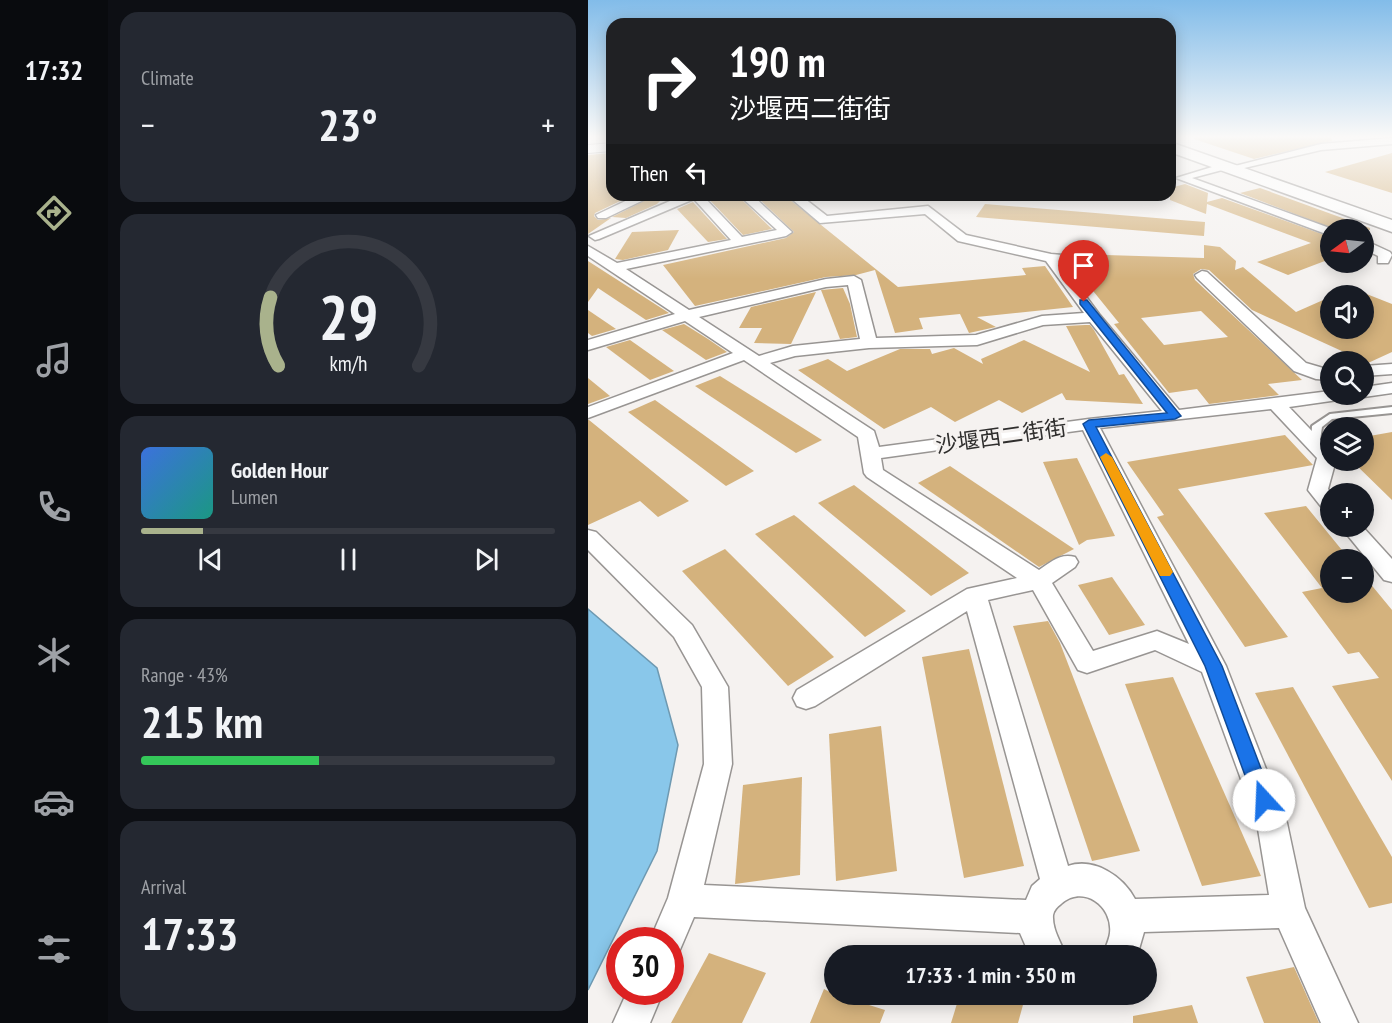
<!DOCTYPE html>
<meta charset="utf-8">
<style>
:root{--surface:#171b24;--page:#242831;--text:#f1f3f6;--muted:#9ea1a6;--line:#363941;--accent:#a9b28c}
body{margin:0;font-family:"PT Sans Narrow","Noto Sans SC",sans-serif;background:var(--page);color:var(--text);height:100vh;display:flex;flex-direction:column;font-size:22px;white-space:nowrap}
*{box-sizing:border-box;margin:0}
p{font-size:20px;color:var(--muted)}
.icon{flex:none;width:33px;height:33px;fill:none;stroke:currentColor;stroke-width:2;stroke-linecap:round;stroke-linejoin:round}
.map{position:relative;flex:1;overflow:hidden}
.drawer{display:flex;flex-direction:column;gap:12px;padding:12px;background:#0d0f14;width:480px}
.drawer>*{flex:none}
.top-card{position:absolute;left:18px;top:18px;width:570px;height:183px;border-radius:18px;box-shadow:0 3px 15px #0003;background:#202124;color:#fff;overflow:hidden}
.needle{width:39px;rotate:255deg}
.buttons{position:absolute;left:732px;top:219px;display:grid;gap:12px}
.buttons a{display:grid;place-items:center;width:54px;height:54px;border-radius:50%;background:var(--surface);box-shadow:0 3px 15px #0003;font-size:30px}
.speed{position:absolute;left:18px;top:927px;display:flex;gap:12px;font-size:30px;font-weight:700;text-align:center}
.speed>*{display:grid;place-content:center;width:78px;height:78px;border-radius:50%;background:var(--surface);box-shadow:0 3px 15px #0003;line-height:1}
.speed .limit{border:9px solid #d22;background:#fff;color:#111}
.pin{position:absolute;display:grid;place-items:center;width:51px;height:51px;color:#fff;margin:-62px -26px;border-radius:50% 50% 50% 0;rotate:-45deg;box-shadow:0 0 6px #0007}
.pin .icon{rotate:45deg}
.me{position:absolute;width:66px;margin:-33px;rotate:340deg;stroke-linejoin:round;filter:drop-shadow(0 0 4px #0008)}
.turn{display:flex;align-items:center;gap:21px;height:126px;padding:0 24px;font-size:27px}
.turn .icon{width:78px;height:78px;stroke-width:2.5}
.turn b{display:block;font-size:42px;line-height:51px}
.then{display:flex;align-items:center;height:57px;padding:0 24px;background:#0003;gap:12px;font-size:22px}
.big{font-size:45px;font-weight:700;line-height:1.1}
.drawer .tile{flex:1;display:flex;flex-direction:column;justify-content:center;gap:9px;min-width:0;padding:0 21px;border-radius:18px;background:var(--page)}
.drawer .dial{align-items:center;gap:0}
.dial svg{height:156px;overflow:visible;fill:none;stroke:var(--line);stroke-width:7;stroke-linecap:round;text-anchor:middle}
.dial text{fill:var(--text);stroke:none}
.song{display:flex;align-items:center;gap:18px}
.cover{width:72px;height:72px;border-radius:9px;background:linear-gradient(135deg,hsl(220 70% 55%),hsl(170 70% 35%))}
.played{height:6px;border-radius:3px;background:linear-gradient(90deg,var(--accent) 15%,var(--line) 15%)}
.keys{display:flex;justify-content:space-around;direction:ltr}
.heat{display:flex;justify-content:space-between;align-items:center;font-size:33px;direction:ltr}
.charge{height:9px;border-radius:4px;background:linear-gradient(90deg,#34c759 43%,var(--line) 0)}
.trip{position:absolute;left:236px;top:945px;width:333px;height:60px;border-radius:30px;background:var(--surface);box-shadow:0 3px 15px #0003;font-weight:700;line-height:60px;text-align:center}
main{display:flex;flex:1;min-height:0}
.dock{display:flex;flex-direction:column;width:108px;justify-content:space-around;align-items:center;background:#090b0e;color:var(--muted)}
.dock .icon{width:42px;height:42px}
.dock .on{color:var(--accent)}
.dock b{font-size:27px;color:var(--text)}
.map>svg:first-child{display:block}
.water{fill:#89c7ea;stroke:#6e99b1;stroke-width:1.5}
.building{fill:#d4b27d;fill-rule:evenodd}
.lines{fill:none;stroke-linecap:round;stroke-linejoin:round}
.service-casing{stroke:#989593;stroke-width:4}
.minor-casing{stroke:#989593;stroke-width:3}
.tertiary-casing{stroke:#989593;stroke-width:2}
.primary-casing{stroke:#989593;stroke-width:3}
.service{fill:#fff;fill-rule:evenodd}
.minor{fill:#fff;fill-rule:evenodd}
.tertiary{fill:#fff;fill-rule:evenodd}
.primary{fill:#fff;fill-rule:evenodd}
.route{fill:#1a73e8;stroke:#114b97;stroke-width:1.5}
.slow{fill:#f59e0b}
.labels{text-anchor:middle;stroke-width:6;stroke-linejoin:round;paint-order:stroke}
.street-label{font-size:22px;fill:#2f2e2d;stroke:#f5f2f0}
</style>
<main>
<nav class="dock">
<b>17:32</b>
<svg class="icon on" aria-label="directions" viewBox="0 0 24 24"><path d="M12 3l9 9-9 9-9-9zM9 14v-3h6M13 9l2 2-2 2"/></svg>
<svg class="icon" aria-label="music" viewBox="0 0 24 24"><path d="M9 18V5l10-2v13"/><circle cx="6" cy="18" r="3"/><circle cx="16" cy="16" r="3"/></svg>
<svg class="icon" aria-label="phone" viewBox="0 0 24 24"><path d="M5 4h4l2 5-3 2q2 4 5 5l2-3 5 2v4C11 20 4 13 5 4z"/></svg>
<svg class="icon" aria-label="climate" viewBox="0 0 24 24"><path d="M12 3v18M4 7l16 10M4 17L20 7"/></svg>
<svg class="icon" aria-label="car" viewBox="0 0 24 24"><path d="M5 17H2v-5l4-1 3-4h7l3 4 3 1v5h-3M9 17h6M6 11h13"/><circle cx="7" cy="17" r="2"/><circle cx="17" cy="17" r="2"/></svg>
<svg class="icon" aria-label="filters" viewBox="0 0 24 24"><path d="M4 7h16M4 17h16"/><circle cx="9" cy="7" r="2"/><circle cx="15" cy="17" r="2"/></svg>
</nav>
<section class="drawer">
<div class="tile"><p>Climate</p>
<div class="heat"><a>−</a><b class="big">23°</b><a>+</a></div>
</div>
<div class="tile dial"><svg viewBox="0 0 100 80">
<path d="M14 69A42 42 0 1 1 86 69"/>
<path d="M14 69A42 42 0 0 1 10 34" stroke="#a9b28c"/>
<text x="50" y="56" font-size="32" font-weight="700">29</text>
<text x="50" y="72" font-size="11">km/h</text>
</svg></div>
<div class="tile">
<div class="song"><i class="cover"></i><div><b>Golden Hour</b><p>Lumen</p></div></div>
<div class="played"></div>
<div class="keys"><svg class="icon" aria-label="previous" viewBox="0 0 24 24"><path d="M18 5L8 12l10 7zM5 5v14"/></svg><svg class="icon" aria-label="pause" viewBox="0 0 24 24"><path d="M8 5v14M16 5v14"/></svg><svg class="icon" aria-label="next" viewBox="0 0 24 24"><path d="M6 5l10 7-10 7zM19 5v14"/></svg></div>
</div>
<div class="tile"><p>Range · 43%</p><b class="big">215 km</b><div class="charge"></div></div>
<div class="tile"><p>Arrival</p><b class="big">17:33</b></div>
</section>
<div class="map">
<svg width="804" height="1023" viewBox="0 0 804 1023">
<rect width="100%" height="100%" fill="#f5f2f0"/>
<path class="water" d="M0 609 69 668 90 745 69 851 0 990Z"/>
<g class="building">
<path d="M607 136H743L744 141 666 159 606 139Z"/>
<path d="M24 153V195H45L7 213 6 216 10 220 23 218 0 234V155Z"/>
<path d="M804 153V193L737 172Z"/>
<path d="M597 184 620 193 619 202 634 198 742 237V259L700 275 669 262 723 243 619 204 618 214 582 200V188Z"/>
<path d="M672 188 782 228V230H749L652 193Z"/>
<path d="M68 195H90L80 200 77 196 69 204 38 218 24 217Z"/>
<path d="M117 195H149L184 229 155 235Z"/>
<path d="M167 195H196L310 287 438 275 434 268 457 266 485 307 389 317 408 327 381 333 372 314 331 318 335 329 307 333 287 270 268 275 238 277 107 306 75 265 198 238 206 232Z"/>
<path d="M105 202 139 239 120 242 89 209Z"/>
<path d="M397 204 617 222 616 236 388 217Z"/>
<path d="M91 230 80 250 35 260 27 259 44 232Z"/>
<path d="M616 245 632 247 648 261 647 270 655 267 708 312 742 297V328H776V293L804 304V352L780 363 664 310 621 270 613 269 605 274 607 280 714 380 680 384 691 395 621 404 609 389 581 393 526 324 531 323 493 276V265L518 264V255L616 258ZM613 311 640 337 576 345 553 318Z"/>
<path d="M0 261 81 313 58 320 10 288 0 302Z"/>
<path d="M255 288 262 304 269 337 252 339 233 290Z"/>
<path d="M228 292 203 344 166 343 174 328H151L163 307Z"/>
<path d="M0 310 28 329 4 336 0 333Z"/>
<path d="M96 324 120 339 139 352 118 360 74 330Z"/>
<path d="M497 325H502L506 330 531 375 536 374 555 404 478 400 474 393 434 413 411 400 367 422 343 407 296 429 210 370 240 359 259 371 312 349H342L344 354 366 348 395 364 393 359 436 340 502 372 478 326Z"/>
<path d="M42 340 86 371 62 380 18 347Z"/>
<path d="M132 376 234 440 208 453 107 386Z"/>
<path d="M0 378 22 396 0 404Z"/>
<path d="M67 400 166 471 138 486 40 412Z"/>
<path d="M0 420H1L101 501 70 517 52 501 0 525Z"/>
<path d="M804 432V500L763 460H776V437Z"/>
<path d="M697 435 725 465 590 489 700 637 657 647 569 517 576 515 539 462Z"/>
<path d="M489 458 527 536 499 540 491 545 455 462Z"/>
<path d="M362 466 486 549 451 567 330 483Z"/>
<path d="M266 485 381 573 343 596 230 503Z"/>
<path d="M718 506 762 560H742V592H776V576L804 610V781L744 686 791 678 771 652 760 654 714 592 734 588 676 513Z"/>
<path d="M206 515 210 518 318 611 277 637 167 534Z"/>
<path d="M137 549 246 657 200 686 94 571Z"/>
<path d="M524 577 557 625 521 635 490 585Z"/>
<path d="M460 621 472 643 552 851 504 861 425 626Z"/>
<path d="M381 649 436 866 376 878 334 657Z"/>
<path d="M585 677 673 876 614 886 537 684Z"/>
<path d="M705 687 804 857V903L781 908 667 693Z"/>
<path d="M293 726 309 871 248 881 241 734Z"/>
<path d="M214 777 212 875 147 884 155 785Z"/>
<path d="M121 953 178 973 154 1023H83Z"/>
<path d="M706 967 731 1023H676L658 977Z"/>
<path d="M236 989 246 994 297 1010 292 1023H222Z"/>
<path d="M372 994H438L430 1023H363Z"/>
<path d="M604 1005 610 1023H545V1016Z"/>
</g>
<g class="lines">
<defs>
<path id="service" d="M804 407V413L744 419 734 427 731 447 728 448 723 445 724 426 742 414Z"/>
<g id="minor">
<path d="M804 138V144L733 150 652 169 647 166 733 144Z"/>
<path d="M634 164 639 167 638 169 604 178 747 230H742V235L738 234 588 178Z"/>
<path d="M50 195H66L18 218H10L8 215Z"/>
<path d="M96 195H114L154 237 189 230 151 195H164L204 232 198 236 38 269 101 310 238 279 266 276 273 280 288 338 388 335 454 316 496 313 458 261 370 241 337 214 232 223 199 195H212L239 216 340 206 378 235 463 254 486 256 511 253 513 256 511 259 486 264 473 263 511 314 591 410 742 391V394H765L757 399 701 407 742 450V460H748L740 489 744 494 742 510 735 509 720 490 729 458 683 409 512 428 638 666 699 823 717 908 770 1023H733L691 928 556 932 549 956H514C517 948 521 941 522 933 525 906 495 884 473 904 469 907 466 910 465 915 464 930 473 942 478 956H442L432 933 106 917 91 952 82 956V940H62L80 898 116 764 114 687 86 637 0 550V530L8 532 104 625 140 687 144 764 116 885 438 900 444 886 452 879 379 611 227 706 218 709 209 706 205 698 209 690 379 589 429 578 279 477 276 473 270 437 156 360 0 418V407L145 353 97 321 0 350V340L87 314 0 256V246L29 263 143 240 106 199 11 239 7 240 1 236ZM260 285 272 339 205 346 171 356 111 317 238 287ZM502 322 574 411 501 419 291 447 286 431 182 363 207 356 281 348 389 345 455 325ZM495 430 601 644 569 631 505 651 464 583 487 567 490 562 487 557C472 553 463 562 451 570L295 470 293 458ZM445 590 490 670 499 673 567 650 614 672 669 823 681 895 547 899C535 876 506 857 480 866L400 600Z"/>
<path d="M776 240 802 252 804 255 800 263H790V256L776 249Z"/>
<path d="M614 271 619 272 718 363 742 370V380L728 379 706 371 609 278 607 275Z"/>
<path d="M804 364V374L776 376V366Z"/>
<path d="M804 383V393L776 397 769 394H776V387Z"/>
<path d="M752 526H774L804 559V582L796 580Z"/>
<path d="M39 992H75L62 1023H25Z"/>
</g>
<path id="tertiary" d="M24 143V151L0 153V145Z"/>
<path id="primary" d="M582 142 804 220V232L582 152Z"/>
</defs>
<use href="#service" class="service-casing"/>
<use href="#minor" class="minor-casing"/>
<use href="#tertiary" class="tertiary-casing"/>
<use href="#primary" class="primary-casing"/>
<use href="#service" class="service"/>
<use href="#minor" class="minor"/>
<use href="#tertiary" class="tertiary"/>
<use href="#primary" class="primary"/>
</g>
<linearGradient id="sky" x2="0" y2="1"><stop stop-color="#82bce9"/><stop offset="0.49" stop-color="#faf9f8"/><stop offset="1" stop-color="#faf9f8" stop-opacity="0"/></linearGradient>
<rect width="804" height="279" fill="url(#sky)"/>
<path class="route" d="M492 300H499L593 416 587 419 508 427 634 666 685 800 683 807 676 809 669 807 666 800 617 666 495 424 501 420 579 413 492 304Z"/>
<path class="slow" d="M518 453 524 457 585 572 582 576H572L570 572 512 457Z"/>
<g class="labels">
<g class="street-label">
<text transform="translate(413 436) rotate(-8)" y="8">沙堰西二街街</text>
</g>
</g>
</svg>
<div class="buttons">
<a><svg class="needle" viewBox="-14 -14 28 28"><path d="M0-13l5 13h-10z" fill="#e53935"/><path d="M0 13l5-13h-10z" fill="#9ea1a6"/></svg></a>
<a><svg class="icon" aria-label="sound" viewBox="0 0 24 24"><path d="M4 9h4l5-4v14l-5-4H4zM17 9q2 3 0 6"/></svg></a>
<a><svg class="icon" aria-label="search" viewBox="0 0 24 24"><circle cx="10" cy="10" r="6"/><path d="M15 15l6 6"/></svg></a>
<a><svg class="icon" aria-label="layers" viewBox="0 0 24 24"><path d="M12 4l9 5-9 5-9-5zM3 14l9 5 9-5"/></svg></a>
<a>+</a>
<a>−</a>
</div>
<div class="speed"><div class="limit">30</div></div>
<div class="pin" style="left:496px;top:302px;background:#d93025"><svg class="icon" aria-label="arrive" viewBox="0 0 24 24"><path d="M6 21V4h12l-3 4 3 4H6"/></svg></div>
<svg class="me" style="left:676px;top:800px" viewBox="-20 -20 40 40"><circle r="19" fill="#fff"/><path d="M0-13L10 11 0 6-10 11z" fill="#1a73e8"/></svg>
<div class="trip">17:33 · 1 min · 350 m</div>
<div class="top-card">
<div class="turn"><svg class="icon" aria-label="right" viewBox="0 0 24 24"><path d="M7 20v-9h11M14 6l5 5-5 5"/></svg><div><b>190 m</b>沙堰西二街街</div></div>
<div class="then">Then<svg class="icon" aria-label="left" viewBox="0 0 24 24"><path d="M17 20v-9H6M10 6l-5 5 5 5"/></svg></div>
</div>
</div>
</main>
